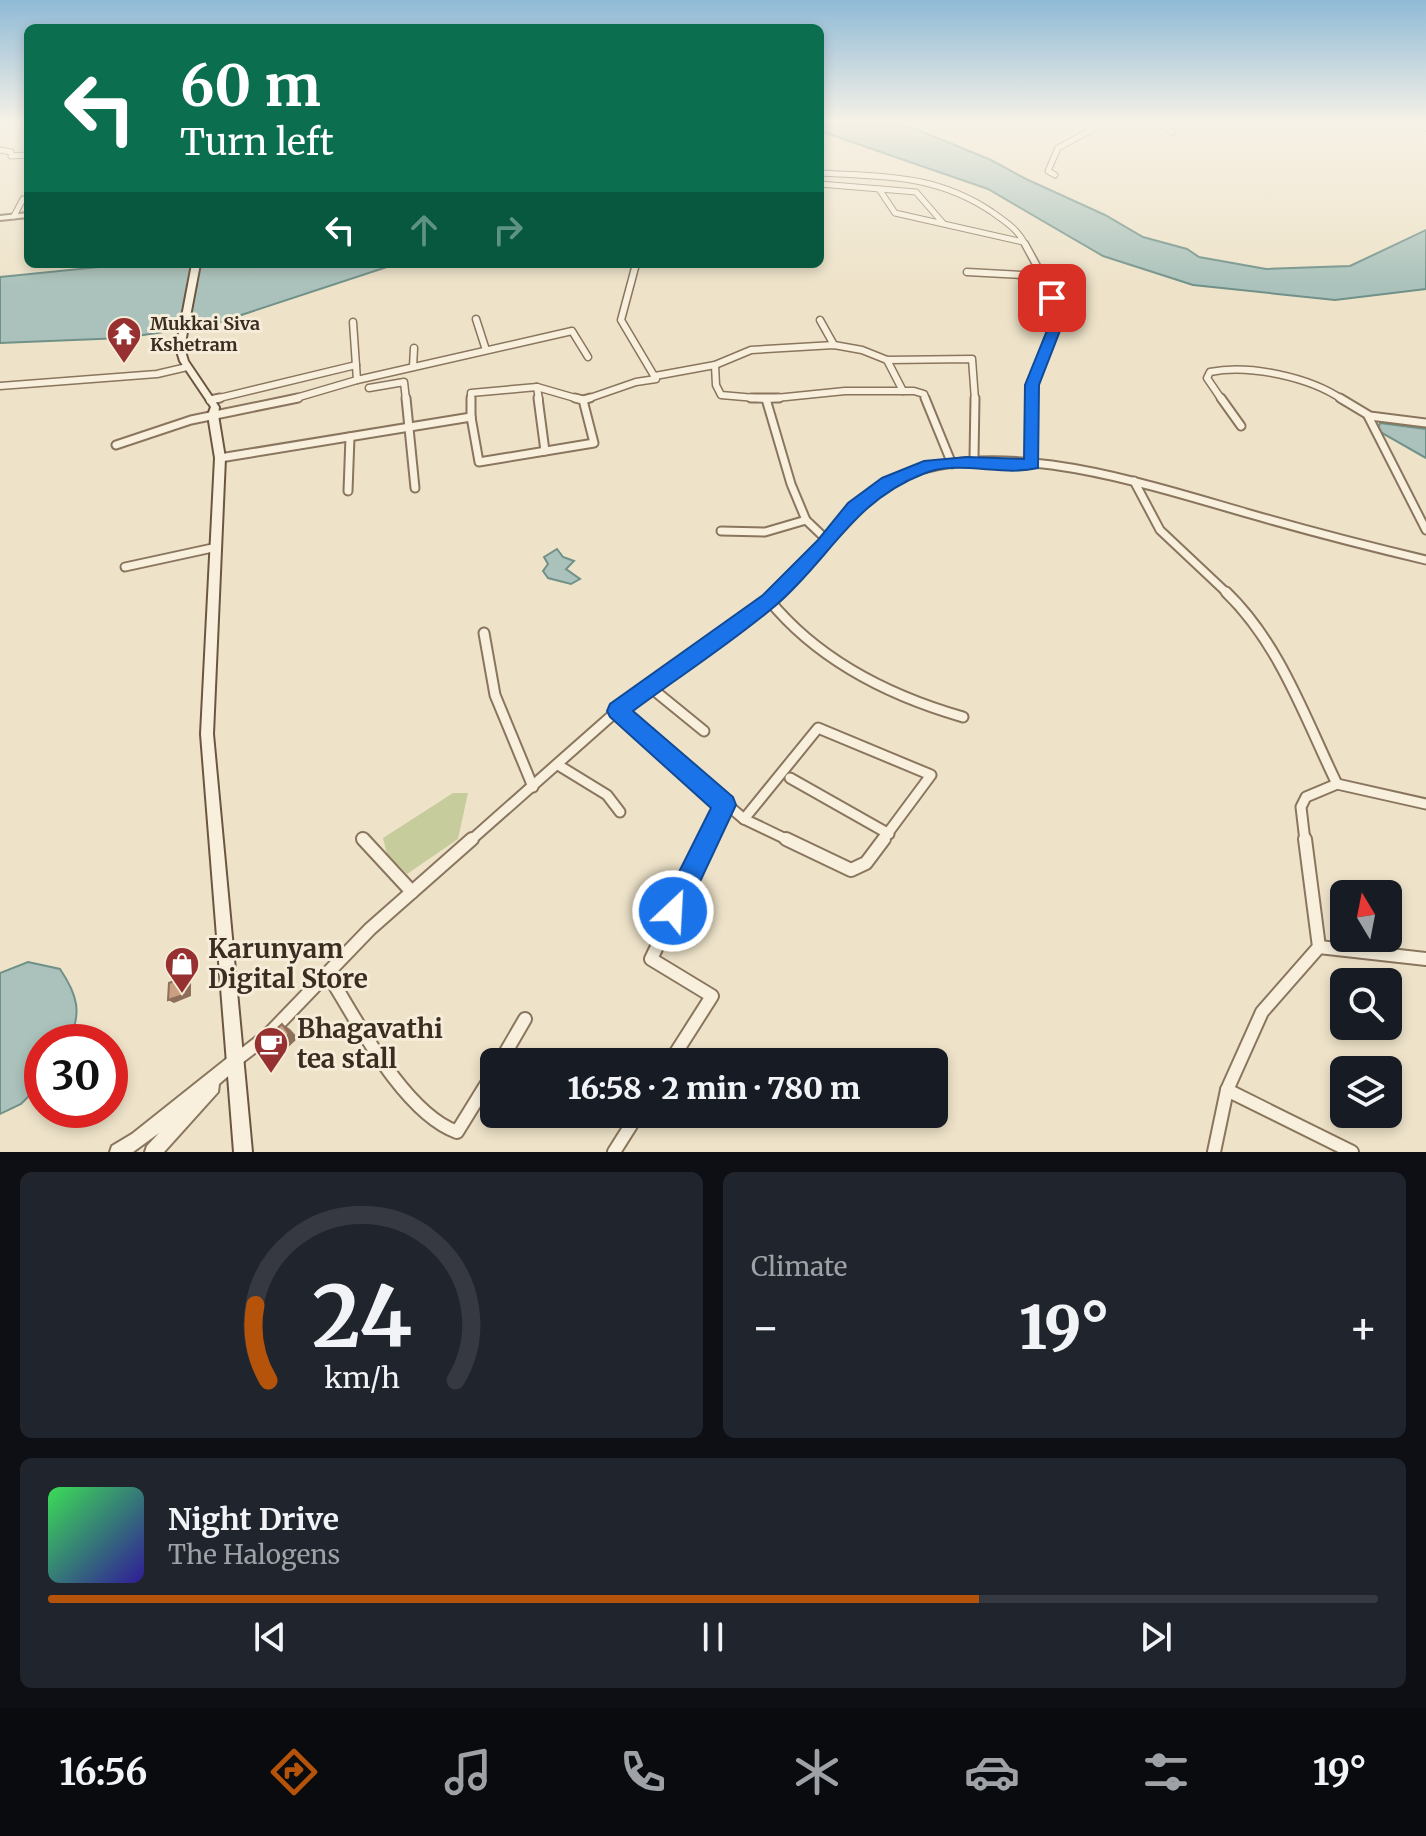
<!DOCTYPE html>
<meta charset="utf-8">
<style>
:root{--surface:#171b24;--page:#20242c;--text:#f1f3f6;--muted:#9ea1a6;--line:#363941;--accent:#b45309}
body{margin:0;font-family:Merriweather,serif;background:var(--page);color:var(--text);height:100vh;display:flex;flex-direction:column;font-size:30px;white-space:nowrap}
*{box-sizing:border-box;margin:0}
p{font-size:26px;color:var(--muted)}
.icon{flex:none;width:44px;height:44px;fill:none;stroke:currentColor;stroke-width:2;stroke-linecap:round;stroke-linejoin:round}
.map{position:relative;height:1152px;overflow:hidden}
.details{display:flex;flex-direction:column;gap:20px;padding:20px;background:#0d0f14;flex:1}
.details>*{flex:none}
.hud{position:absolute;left:24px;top:24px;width:800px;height:244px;border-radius:12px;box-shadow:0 4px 12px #0003;background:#0b6e4f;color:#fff;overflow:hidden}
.needle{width:52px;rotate:350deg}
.tools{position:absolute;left:1330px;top:880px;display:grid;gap:16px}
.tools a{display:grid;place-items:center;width:72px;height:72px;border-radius:12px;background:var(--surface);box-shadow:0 4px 12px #0003;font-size:40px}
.speed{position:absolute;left:24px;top:1024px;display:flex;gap:16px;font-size:40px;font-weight:700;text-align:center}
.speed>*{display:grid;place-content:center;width:104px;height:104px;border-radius:50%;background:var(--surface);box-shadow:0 4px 12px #0003;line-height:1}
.speed .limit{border:12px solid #d22;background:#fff;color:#111}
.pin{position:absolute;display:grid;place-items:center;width:68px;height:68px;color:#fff;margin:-34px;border-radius:16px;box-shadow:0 4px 12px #0006}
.me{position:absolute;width:88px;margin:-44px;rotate:25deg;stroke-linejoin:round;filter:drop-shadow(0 0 6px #0008)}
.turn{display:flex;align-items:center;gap:28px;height:168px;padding:0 24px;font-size:36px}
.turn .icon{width:104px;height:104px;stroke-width:2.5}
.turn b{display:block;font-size:56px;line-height:68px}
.lanes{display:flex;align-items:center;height:76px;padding:0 24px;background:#0003;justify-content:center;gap:40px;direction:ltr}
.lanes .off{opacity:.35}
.big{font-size:60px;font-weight:800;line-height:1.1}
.details .widget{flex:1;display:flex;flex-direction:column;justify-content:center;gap:12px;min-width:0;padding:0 28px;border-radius:12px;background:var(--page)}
.details .dial{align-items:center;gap:0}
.dial svg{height:208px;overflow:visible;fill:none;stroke:var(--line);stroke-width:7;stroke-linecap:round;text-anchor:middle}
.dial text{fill:var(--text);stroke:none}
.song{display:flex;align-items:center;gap:24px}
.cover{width:96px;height:96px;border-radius:12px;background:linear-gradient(135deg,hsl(130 70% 55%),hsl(250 70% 35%))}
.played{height:8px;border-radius:4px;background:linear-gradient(90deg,var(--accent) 70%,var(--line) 70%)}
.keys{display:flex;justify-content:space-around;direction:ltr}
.heat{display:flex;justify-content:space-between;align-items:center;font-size:44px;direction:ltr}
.details .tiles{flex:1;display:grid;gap:20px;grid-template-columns:1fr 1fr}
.widget:last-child{grid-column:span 2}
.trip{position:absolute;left:480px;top:1048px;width:468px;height:80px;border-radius:12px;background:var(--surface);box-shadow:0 4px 12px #0003;font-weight:800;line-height:80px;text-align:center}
.tabs{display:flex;height:128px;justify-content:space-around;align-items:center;background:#090b0e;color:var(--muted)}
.tabs .icon{width:56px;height:56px}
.tabs .on{color:var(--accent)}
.tabs b{font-size:36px;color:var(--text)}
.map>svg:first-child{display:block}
.green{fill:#c7cc9d}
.water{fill:#aac2bb;stroke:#709188;stroke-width:2}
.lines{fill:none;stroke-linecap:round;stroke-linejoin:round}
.minor-far4-casing{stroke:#8a755e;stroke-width:7}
.minor-far3-casing{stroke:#8a755e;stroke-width:9}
.minor-far2-casing{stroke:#8a755e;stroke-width:11}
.minor-far1-casing{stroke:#8a755e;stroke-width:13}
.minor-casing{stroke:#8a755e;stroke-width:16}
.tertiary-casing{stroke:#8a755e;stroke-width:4}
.secondary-casing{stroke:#6c5641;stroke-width:4}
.minor-far4{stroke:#f8f0dd;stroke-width:5}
.minor-far3{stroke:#f8f0dd;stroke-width:6}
.minor-far2{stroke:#f8f0dd;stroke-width:7}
.minor-far1{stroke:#f8f0dd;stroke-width:9}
.minor{stroke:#f8f0dd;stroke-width:12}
.tertiary{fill:#f8f0dd;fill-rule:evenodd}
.secondary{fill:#f8f0dd;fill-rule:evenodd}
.shaded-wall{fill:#8d6f5a}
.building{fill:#ca9f80;stroke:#8d6f5a;stroke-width:2}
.route{fill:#1a73e8;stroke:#114b97;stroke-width:2}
.labels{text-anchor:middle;stroke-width:6;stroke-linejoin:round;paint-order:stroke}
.far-poi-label{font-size:18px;font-weight:bold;fill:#3b2d21;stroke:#f5edd9;text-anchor:start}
.near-poi-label{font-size:26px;font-weight:bold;fill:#3b2d21;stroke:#f5edd9;text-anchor:start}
</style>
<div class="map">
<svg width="1426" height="1152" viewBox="0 0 1426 1152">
<rect width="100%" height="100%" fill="#eee3c9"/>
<path class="green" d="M453 793H468L458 839 407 874 387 854 383 838Z"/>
<g class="water">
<path d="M820 123H901L991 160 1026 179 1105 215 1143 237 1187 249 1199 257 1266 269 1350 266 1426 230V289L1335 300 1193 285 1103 256 988 189 820 131Z"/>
<path d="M129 264H396L211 325 123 338 0 343V277Z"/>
<path d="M1380 423 1426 429V458L1377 430Z"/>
<path d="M557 549 563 557 574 561 566 569 580 579 571 584 548 578 543 571 548 564 544 557Z"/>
<path d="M28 962 60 969C77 994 83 1013 68 1042H42V1083L21 1104 0 1114V973Z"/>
</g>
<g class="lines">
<defs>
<g id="minor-far4">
<path d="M1160 123 1172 132"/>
<path d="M1411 123 1426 128"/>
<path d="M0 150 11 152V156L28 155"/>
<path d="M820 173C885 177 935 174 992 212 1007 223 1018 229 1026 246"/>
<path d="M1055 175 1048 171 1058 148 1104 123"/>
<path d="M820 184 916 192 943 223"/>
<path d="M879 189 895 213 1023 242"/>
<path d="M14 216 23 199"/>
</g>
<g id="minor-far3">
<path d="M1025 244C1038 269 1058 298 1055 327 1052 353 1032 373 1032 400"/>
<path d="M967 272 1040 276"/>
<path d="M476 319 486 350"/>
<path d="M820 320 834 345"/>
<path d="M353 322 357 380"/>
<path d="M887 360 903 391"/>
<path d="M715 365 716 385 721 395 766 399 845 391H914L924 394 926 400"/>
<path d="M413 367 414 348"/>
<path d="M655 376 715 365 751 350 834 345 862 350 887 360 972 359 975 400"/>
<path d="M0 386 157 374 187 367"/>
<path d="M537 387 539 400"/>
<path d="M369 388 404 382 406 400"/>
<path d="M211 400 356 365"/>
<path d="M289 400 357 380 572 331 588 357"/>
<path d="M471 400V393L537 387 582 400"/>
<path d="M584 400 636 382 656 379 621 320 636 264"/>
<path d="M1222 400 1207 378 1210 372C1249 364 1310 377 1343 400"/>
</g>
<g id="minor-far2">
<path d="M406 398 415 488"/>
<path d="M471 398V417"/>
<path d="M538 398 545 451"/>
<path d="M751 398H779"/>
<path d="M925 398 952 464"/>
<path d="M975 398 974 458 977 462"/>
<path d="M1032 398V464"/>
<path d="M1221 398 1241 426"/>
<path d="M1340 398 1370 416 1426 423"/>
<path d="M766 399 791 484 806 520"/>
<path d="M210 400 220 398"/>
<path d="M583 400 590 398"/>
<path d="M1368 416 1426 530"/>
<path d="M471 417 479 462 594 443 583 400 575 398"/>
<path d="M116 445 191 420 298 398"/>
<path d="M220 458 471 417"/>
<path d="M1134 481 1160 530 1228 594"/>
<path d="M348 491 350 437"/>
<path d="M721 531 765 532 806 520 828 541"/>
<path d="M125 567 217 547"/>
<path d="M775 594C792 578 811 562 826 543 846 520 862 495 891 481 992 431 1148 485 1250 514 1309 531 1367 546 1426 560"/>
</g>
<g id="minor-far1">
<path d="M1226 592C1280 644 1305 718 1337 784"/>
<path d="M769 600C818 660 890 696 963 717"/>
<path d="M484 633 495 695 533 787"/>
<path d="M650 687 704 731"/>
<path d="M617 711 744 819"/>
<path d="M558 765 607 795 620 812"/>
<path d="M790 778 889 834"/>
<path d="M744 819 790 841"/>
<path d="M744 819 818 728 931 775 882 841"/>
<path d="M362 838 365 841"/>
<path d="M470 841 626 703 715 642 777 592"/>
<path d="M708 841 725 805"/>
<path d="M1305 841 1301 807 1306 797 1337 784 1426 804"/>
</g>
<g id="minor">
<path d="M363 839 412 892"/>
<path d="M786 839 851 870 866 863 884 839"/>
<path d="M1319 947 1426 959"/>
<path d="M328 974C357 1021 404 1113 457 1132L494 1072"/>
<path d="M236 1060 266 1037 370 929 472 839"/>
<path d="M500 1062 525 1019"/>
<path d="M670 1062 712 996 651 959 709 839"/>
<path d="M1227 1090 1352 1152"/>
<path d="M614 1152 638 1114"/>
<path d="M1214 1152 1227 1090 1262 1012 1319 947 1305 839"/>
</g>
<g id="tertiary">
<path d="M28 213V217L0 220V216Z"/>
<path d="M235 1053 240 1056 243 1061 240 1066 219 1084 218 1092 164 1152H145L147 1146 159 1133 133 1152H110L112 1146 132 1134 230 1056Z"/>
</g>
<path id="secondary" d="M192 264H200L184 348 188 361 219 407 218 415 225 458 213 734 252 1152H234L201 734 215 458 208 415 211 407 180 361 176 348Z"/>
</defs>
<use href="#minor-far4" class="minor-far4-casing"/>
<use href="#minor-far3" class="minor-far3-casing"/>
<use href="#minor-far2" class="minor-far2-casing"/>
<use href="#minor-far1" class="minor-far1-casing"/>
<use href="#minor" class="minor-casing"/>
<use href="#tertiary" class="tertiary-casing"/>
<use href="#secondary" class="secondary-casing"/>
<use href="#minor-far4" class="minor-far4"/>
<use href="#minor-far3" class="minor-far3"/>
<use href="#minor-far2" class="minor-far2"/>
<use href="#minor-far1" class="minor-far1"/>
<use href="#minor" class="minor"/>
<use href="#tertiary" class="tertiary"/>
<use href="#secondary" class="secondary"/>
</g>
<g class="shaded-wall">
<path d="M186 976 191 979V996L174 1003 168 1000Z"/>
<path d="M282 1024 290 1029 298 1038 282 1053 273 1048Z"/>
</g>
<g class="building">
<path d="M186 976V994L168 1000 169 983Z"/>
<path d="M282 1024 289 1034 273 1048 263 1041Z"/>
</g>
<linearGradient id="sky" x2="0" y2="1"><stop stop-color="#8fbad6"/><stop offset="0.43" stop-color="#f7f2e7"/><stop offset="1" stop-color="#f7f2e7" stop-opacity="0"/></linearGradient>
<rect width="1426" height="285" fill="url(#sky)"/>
<path class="route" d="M1052 294 1059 298 1061 328 1039 385 1038 468C1001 477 959 459 923 474 853 501 829 560 775 606 730 644 680 676 633 711L733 797 736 805 682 920 673 923 664 920 660 911 664 902 711 808 610 717 607 711 610 704 763 595 818 540 848 503 882 478 924 461 967 457 1024 459 1025 385 1048 328 1046 298Z"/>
<defs>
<symbol id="temple-pin" viewBox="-11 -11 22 30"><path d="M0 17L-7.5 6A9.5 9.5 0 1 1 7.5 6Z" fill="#973031" stroke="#f5edd9"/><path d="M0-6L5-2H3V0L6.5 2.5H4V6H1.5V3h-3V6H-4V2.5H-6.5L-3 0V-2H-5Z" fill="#fff"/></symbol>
<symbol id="shop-pin" viewBox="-11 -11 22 30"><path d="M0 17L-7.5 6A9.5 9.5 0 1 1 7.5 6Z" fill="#973031" stroke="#f5edd9"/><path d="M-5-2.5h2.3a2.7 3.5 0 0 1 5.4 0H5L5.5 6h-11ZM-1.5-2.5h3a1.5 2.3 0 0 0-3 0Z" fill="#fff"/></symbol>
<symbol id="cafe-pin" viewBox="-11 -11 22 30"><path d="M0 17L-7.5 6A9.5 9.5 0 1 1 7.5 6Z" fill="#973031" stroke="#f5edd9"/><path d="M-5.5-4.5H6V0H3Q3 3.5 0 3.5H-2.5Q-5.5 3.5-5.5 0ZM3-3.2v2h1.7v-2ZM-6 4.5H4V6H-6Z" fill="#fff"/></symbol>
</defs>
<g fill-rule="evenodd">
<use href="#temple-pin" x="104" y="314" width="40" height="54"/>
<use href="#shop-pin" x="162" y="944" width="40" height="54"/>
<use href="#cafe-pin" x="251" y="1024" width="40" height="54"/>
</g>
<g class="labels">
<g class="far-poi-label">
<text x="150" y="330">Mukkai Siva<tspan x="150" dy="21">Kshetram</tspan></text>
</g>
<g class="near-poi-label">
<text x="208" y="958">Karunyam<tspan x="208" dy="30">Digital Store</tspan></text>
<text x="297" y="1038">Bhagavathi<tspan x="297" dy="30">tea stall</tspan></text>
</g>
</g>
</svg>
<div class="tools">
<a><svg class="needle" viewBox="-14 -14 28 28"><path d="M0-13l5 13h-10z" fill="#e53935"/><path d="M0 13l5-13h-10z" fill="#9ea1a6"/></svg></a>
<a><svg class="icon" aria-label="search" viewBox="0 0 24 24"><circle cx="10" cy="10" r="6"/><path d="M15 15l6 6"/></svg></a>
<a><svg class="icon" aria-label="layers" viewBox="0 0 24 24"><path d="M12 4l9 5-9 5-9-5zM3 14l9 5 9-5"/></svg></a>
</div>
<div class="speed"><div class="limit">30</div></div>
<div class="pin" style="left:1052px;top:298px;background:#d93025"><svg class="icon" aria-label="arrive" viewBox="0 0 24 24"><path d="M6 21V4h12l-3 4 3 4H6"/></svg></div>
<svg class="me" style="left:673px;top:911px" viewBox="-20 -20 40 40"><circle r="17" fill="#1a73e8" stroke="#fff" stroke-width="3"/><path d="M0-11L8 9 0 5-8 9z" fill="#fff"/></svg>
<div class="trip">16:58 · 2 min · 780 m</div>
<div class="hud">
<div class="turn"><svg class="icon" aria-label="left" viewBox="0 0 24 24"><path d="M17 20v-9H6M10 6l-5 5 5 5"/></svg><div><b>60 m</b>Turn left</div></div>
<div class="lanes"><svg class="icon" aria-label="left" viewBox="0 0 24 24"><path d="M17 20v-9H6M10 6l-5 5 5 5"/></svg><svg class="icon off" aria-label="ahead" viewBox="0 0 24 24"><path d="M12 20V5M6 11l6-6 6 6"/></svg><svg class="icon off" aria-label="right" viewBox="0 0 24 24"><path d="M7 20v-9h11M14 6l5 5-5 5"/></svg></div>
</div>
</div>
<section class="details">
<div class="tiles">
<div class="widget dial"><svg viewBox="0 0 100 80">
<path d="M14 69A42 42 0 1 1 86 69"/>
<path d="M14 69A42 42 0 0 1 9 40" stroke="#b45309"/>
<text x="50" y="56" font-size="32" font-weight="700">24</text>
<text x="50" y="72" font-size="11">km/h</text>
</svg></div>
<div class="widget"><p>Climate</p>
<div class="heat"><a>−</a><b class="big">19°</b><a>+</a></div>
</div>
<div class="widget">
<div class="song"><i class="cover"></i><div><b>Night Drive</b><p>The Halogens</p></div></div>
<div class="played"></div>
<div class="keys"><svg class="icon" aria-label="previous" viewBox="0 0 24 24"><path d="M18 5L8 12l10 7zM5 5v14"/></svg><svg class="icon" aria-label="pause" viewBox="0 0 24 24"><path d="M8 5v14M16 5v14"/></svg><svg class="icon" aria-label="next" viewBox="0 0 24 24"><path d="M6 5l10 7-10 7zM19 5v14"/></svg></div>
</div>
</div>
</section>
<nav class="tabs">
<b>16:56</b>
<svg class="icon on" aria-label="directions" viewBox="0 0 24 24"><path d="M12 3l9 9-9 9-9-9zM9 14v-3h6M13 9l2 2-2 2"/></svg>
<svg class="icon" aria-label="music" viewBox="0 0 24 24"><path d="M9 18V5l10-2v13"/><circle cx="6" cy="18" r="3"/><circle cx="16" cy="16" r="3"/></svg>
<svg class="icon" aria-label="phone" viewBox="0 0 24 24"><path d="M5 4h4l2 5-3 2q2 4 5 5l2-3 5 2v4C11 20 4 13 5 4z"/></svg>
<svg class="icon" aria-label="climate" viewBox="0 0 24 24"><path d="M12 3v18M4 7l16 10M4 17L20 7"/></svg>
<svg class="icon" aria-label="car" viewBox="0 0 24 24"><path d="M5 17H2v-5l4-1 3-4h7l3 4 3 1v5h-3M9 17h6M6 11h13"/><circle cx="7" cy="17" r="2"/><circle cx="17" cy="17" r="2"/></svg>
<svg class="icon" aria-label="filters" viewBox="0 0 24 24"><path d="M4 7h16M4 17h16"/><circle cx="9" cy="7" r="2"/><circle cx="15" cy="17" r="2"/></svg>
<b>19°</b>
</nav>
